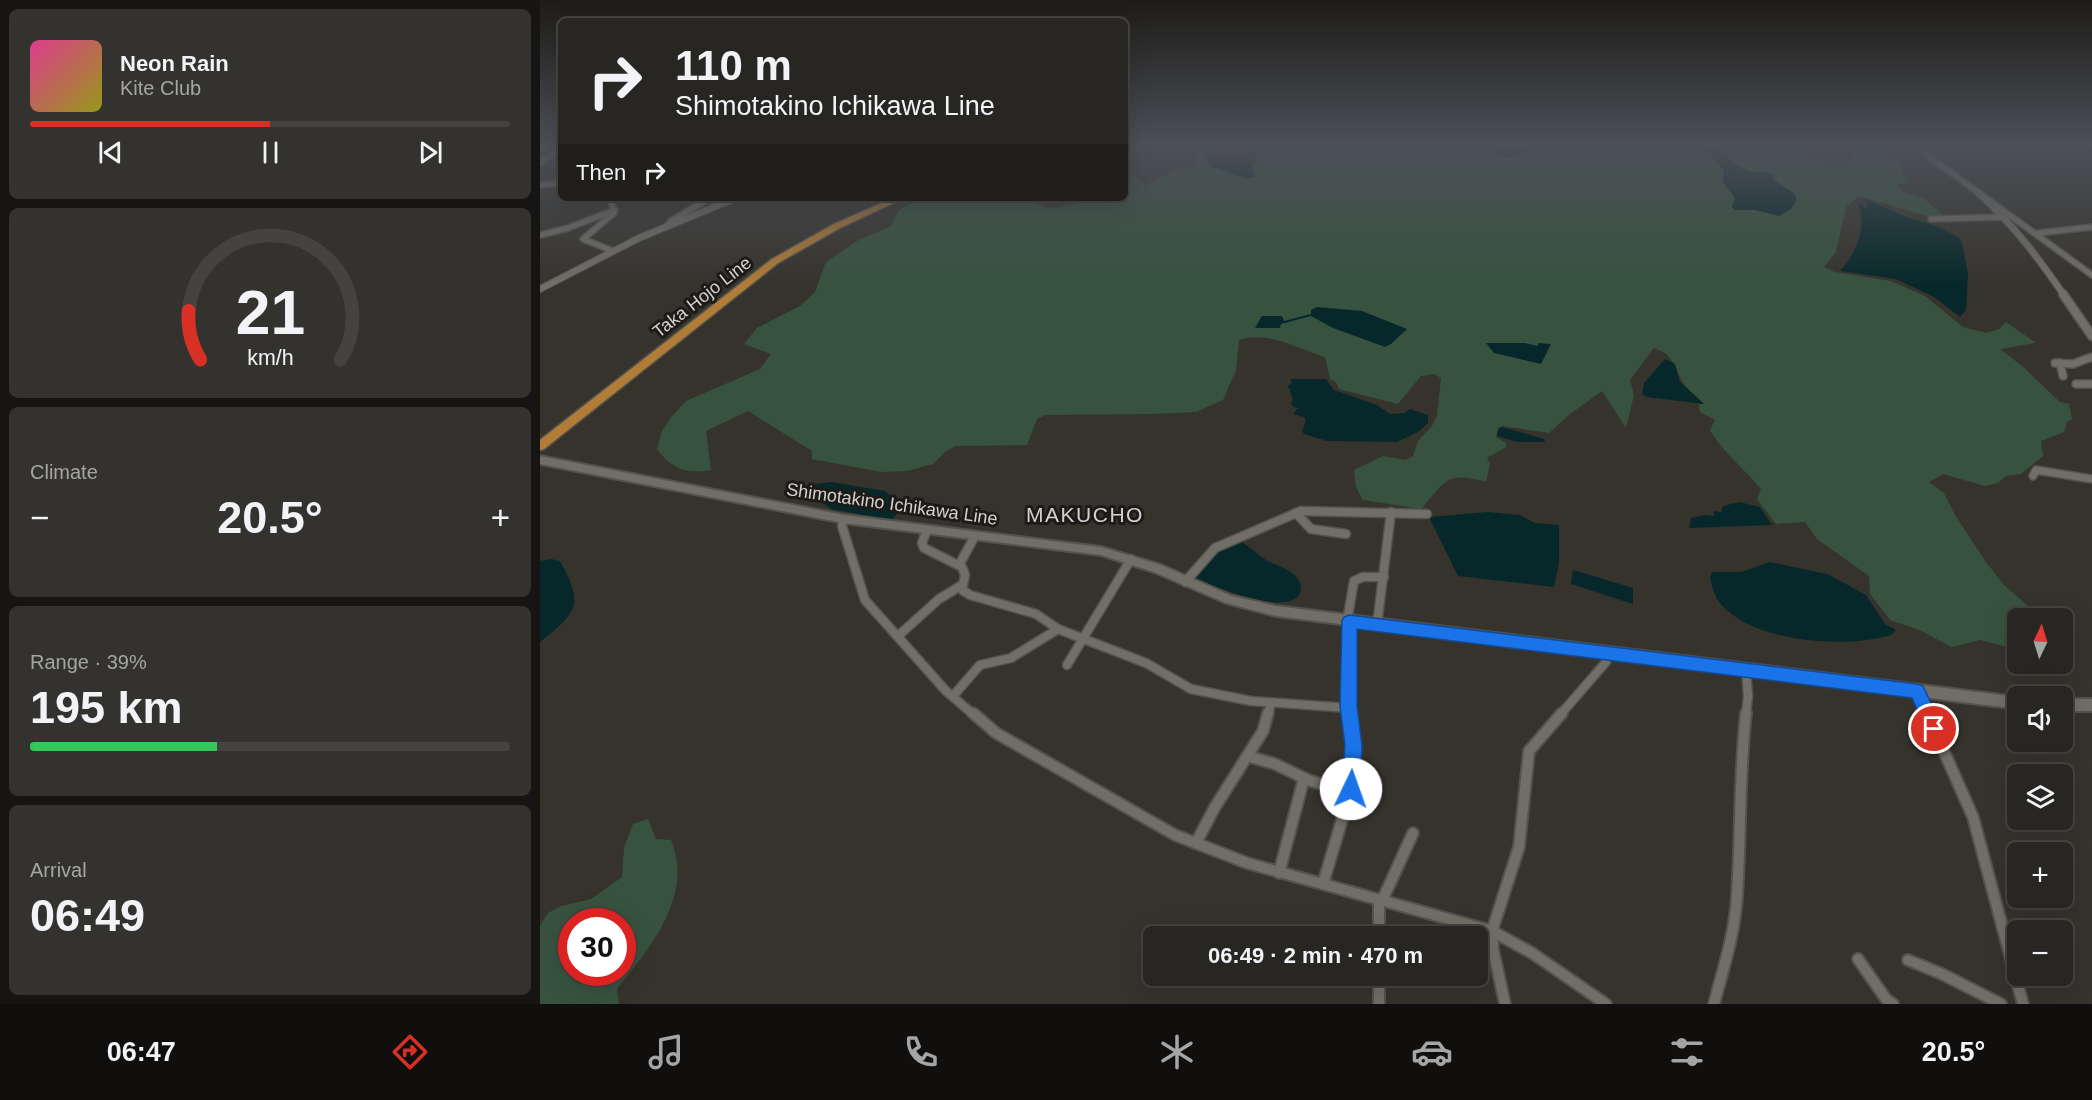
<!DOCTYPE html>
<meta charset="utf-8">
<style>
:root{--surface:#282622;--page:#34322f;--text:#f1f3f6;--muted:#a5a5a5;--line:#444340;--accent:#d93025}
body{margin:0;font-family:Helvetica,sans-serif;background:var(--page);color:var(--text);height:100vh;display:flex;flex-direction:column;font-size:22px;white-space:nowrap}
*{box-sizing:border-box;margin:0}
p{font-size:20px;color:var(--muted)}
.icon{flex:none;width:33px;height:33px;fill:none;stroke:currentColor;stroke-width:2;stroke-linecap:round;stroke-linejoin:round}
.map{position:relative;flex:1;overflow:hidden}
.sheet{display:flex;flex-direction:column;gap:9px;padding:9px;background:#161513;width:540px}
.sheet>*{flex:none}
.guide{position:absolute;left:18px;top:18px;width:570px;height:183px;border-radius:9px;box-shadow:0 6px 24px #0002,0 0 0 2px var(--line);background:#282622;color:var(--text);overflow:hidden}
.needle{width:39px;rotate:4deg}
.buttons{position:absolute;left:1467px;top:608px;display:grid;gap:12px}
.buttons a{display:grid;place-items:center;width:66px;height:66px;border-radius:9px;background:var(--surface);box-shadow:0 6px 24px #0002,0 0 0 2px var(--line);font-size:30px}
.speed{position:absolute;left:18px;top:908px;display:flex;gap:12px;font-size:30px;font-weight:700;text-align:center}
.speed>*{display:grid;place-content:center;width:78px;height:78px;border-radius:50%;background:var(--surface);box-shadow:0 6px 24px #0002,0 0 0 2px var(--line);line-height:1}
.speed .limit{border:9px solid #d22;background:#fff;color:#111}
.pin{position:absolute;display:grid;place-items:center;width:51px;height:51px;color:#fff;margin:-26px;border:3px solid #fff;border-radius:50%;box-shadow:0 2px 6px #0007}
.me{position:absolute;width:66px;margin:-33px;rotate:3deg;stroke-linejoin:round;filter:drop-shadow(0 0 4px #0008)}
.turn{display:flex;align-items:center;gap:21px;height:126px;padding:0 18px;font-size:27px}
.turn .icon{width:78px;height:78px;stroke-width:2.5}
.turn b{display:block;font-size:42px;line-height:51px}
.then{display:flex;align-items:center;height:57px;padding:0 18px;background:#0003;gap:12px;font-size:22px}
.big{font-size:45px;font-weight:600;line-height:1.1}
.sheet .widget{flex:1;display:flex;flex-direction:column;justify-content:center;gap:9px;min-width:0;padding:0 21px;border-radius:9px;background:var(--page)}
.sheet .dial{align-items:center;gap:0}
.dial svg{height:156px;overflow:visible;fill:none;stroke:var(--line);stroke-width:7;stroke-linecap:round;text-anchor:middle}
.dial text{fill:var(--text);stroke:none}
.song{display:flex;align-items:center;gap:18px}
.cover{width:72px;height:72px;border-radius:9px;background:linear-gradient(135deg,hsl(330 70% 55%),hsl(60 70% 35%))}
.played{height:6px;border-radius:3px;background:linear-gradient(90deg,var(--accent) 50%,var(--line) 50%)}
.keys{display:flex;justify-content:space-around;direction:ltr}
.heat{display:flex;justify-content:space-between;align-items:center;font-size:33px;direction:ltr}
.charge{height:9px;border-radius:4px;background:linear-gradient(90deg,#34c759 39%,var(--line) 0)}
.trip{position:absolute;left:603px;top:926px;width:345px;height:60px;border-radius:9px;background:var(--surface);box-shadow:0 6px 24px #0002,0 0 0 2px var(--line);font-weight:600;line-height:60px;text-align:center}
.tabs{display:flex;height:96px;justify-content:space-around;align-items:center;background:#100f0e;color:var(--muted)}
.tabs .icon{width:42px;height:42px}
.tabs .current{color:var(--accent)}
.tabs b{font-size:27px;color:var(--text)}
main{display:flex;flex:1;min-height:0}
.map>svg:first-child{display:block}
.green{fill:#37533f;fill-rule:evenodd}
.water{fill:#07282a}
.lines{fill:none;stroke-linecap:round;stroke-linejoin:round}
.river{fill:#07282a;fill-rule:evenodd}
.minor-far3-casing{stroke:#54524c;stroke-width:8}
.minor-far2-casing{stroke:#54524c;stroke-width:10}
.minor-far1-casing{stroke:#54524c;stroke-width:11}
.minor-casing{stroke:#54524c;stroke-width:14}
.tertiary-far1-casing{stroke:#54524c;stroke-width:8}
.tertiary-casing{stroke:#54524c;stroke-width:11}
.secondary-casing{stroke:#54524c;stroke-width:4}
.primary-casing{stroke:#54524c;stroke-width:3}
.minor-far3{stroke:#716e67;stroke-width:5}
.minor-far2{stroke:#716e67;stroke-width:7}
.minor-far1{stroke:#716e67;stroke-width:8}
.minor{stroke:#716e67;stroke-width:10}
.tertiary-far1{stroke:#716e67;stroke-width:6}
.tertiary{stroke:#716e67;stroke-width:8}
.secondary{fill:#716e67;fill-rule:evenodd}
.primary{fill:#b17c36;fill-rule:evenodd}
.route{fill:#1a73e8;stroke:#114b97;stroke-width:1.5}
.labels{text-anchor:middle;stroke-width:6;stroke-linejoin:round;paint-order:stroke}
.street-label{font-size:18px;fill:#d3d1cd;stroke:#1c1b18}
.quarter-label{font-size:21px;letter-spacing:1.5px;fill:#d3d1cd;stroke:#1c1b18}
</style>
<main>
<section class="sheet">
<div class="widget">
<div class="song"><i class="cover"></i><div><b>Neon Rain</b><p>Kite Club</p></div></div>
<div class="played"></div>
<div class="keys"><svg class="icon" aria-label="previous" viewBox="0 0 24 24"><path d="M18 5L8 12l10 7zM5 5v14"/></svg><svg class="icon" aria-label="pause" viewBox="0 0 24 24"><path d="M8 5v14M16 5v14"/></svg><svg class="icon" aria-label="next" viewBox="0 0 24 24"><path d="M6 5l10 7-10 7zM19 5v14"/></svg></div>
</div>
<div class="widget dial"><svg viewBox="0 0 100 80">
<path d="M14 69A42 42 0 1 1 86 69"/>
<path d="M14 69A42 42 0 0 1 8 44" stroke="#d93025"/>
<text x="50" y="56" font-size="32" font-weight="700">21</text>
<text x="50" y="72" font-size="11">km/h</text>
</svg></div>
<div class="widget"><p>Climate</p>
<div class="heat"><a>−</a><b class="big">20.5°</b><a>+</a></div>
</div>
<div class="widget"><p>Range · 39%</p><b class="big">195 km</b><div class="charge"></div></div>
<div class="widget"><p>Arrival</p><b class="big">06:49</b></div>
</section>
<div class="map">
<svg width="1552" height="1004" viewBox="0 0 1552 1004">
<rect width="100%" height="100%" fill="#36332d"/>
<g class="green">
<path d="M585 145H667L665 156 671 167 707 179 715 177 712 165 718 162 715 156 718 151 736 145H1249C1267 155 1294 167 1314 159V153L1303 145C1323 145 1348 143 1359 164 1364 175 1361 173 1371 183L1358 185 1362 191 1382 197 1404 216H1387L1319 196 1306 207 1296 252 1284 267 1295 272 1351 281 1385 296 1423 327 1446 333 1459 329 1466 322 1496 343 1460 349 1482 366 1520 402 1529 404 1532 419 1527 422 1524 432 1501 441 1503 456 1481 474 1466 476 1458 483 1445 486 1403 474 1389 482 1404 493 1415 515 1446 562 1464 585 1488 606 1495 618H1478L1477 644 1471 648 1440 640 1412 647 1379 630 1350 620 1330 594 1329 576 1277 539 1265 522 1236 524 1217 499 1221 489C1204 468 1183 453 1170 430L1175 420 1160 412 1159 404H1164C1157 396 1145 388 1141 379 1132 362 1134 356 1114 348L1090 380 1094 395 1086 428 1062 391 1030 414 1009 433 962 426 958 428 956 437 966 443V447L947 458 950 464 946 482C906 471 906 481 881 509L823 500 816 487 814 470 843 456 866 460 873 456 878 441 892 426 897 416 901 378 894 374 881 376 858 404 799 389 796 382 790 379 785 357C757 349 729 330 699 340L696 370 683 400 656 412 612 414 505 415 497 419 487 445 416 446 406 451 393 464 367 471 341 472 272 459V451L208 411 166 431 171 470C146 474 132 469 117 449L122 431 132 416 146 401 220 369 231 354 204 344 217 328 260 306 275 292 286 262 317 241 351 226 359 210 381 198H480L505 207 516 208 534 204 540 198H585V176L594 175 605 185 618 180 616 177 625 176C632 169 645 165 654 168L657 164 658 152C632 142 611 147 585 151Z"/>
<path d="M108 819 116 839 131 840C154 896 110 948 77 989L79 1004H0V926L8 913 21 906 51 899 82 877 84 848 93 824ZM32 921H82V972H32Z"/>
</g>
<g class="water">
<path d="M955 145H978L988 149V153L965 158 955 156Z"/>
<path d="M1159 145H1177L1196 165 1209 171 1231 173 1234 174 1232 179 1255 194 1257 200 1250 210 1239 216 1215 210H1194L1192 206 1195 198 1183 182 1184 170C1174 162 1170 152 1159 145Z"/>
<path d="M715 151 713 156 716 162 711 164 715 177 706 179 672 166 666 157Z"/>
<path d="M1322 198 1369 218 1399 227 1419 238 1422 243 1428 273 1426 310 1420 317 1394 297 1356 279 1300 271C1316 255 1329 222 1317 201L1326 209 1328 203Z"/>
<path d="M777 307 822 311 867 329 851 344 845 347 793 328 771 316 741 324 740 328H715L722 316H742L744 321 771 314V310Z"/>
<path d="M946 343H985L998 346V343L1011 344 1001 364 954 353Z"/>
<path d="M1125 359 1135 364 1140 382 1164 404 1106 397 1102 394 1104 383Z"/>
<path d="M750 379H786L794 390 837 405 850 414 864 413 870 409 888 415V423L878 432 857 442 787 441 764 434 762 431 766 421 764 417 753 414 758 408 753 407 751 403 753 400 748 386 752 383Z"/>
<path d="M962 427 1004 439 1005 442H977L957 436 959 428Z"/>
<path d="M291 482 345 491 363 507 352 520 291 509 270 494V489L275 484Z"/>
<path d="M1199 502 1220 507 1232 525 1149 528 1151 518 1165 515 1174 516V511L1181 512 1183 506Z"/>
<path d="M948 512 980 515 995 523 1019 525V563L1014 587 918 576 889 517Z"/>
<path d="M700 541C709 546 717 554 726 560 738 567 766 573 760 593 759 597 754 600 750 601 725 608 678 587 655 579L678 550Z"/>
<path d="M11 559 20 561C44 604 38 612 0 642V561Z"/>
<path d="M1230 562 1287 574 1304 583 1326 595 1345 624 1356 630 1351 635C1306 649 1212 643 1180 603 1174 596 1172 586 1170 577L1172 572H1201Z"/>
<path d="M1033 570 1093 588V604L1031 584Z"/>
</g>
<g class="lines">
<path class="river" d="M1538 145H1552V152Z"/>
<defs>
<g id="minor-far3">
<path d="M1373 145 1552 275"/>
<path d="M0 163 21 148"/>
<path d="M0 185 21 183"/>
<path d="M70 198 74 213 43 239 73 251"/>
<path d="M1391 219 1465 217"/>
<path d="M126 227 131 221 170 198"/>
<path d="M1498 233 1552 227"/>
<path d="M0 235 28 228 75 210"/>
</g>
<g id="minor-far2">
<path d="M1515 363 1533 364 1552 357"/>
<path d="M1520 363 1523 376"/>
<path d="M1536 384H1552"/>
<path d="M1493 476 1496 470 1552 479"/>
</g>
<g id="minor-far1">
<path d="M756 513 771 529 806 534"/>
<path d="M304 519 302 526 325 600 406 691 434 715"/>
<path d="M387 530 382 543 384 548 422 567 425 575 422 590 430 595 496 614 518 629 606 663 651 689 711 701 809 708"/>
<path d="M419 565 435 536"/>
<path d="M645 582 675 548 761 511 887 514"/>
<path d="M807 621 814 581 823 577H844"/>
<path d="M809 621V715"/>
<path d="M837 625 851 512"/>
<path d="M358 636 399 599 422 585"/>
<path d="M527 665 591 559"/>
<path d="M1377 691 1388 715"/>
<path d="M413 696 440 665 471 658 518 629"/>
<path d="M728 715 731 703"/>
<path d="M1020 715 1066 662V653"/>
<path d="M1206 715 1208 696 1206 670"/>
</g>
<g id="minor">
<path d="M433 713 456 733 635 835 707 863 952 931 992 953 1066 1004"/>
<path d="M1387 713 1433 817 1483 1004"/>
<path d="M707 756 735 764 768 780 810 793"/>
<path d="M656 843 675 807 723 731 728 713"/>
<path d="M739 873 764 778"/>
<path d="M783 884 811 789 813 746 809 713"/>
<path d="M839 901V936"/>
<path d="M842 901 873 833"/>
<path d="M1318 959 1346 999 1353 1004"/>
<path d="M1368 960 1402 974 1461 1004"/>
<path d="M839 975V1004"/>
<path d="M965 1004 953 949 952 931 979 847 989 751 1022 713"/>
<path d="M1174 1004C1183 969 1195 933 1197 896 1201 835 1199 774 1206 713"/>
</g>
<g id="tertiary-far1">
<path d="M1437 192C1474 225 1496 255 1524 295"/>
<path d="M0 289 99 238 196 198"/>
</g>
<path id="tertiary" d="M1523 294 1552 336"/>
<g id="secondary">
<path d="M0 456 304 515 561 547 621 565 692 596 736 606 1478 697V709L736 616 686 603 614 572 561 555 304 523 0 464Z"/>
<rect x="1522" y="699" width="30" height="12"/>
</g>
<path id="primary" d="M353 198H364L300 228 238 263 4 449 0 450V440L232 259 294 224Z"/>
</defs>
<use href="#minor-far3" class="minor-far3-casing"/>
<use href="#minor-far2" class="minor-far2-casing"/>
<use href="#minor-far1" class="minor-far1-casing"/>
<use href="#minor" class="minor-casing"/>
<use href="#tertiary-far1" class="tertiary-far1-casing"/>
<use href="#tertiary" class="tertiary-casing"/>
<use href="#secondary" class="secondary-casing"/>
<use href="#primary" class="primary-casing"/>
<use href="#minor-far3" class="minor-far3"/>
<use href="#minor-far2" class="minor-far2"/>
<use href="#minor-far1" class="minor-far1"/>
<use href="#minor" class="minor"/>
<use href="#tertiary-far1" class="tertiary-far1"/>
<use href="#tertiary" class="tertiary"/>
<use href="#secondary" class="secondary"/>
<use href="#primary" class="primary"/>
</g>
<linearGradient id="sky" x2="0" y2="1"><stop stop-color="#1e1c19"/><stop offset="0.51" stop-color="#4c5057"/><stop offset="1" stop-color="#4c5057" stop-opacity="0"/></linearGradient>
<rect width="1552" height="285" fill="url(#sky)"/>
<path class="route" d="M809 615 1377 684 1383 686 1403 729 1400 734 1394 737 1388 734 1372 698 817 629V706L822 746 820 789 817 795 811 798 805 795 802 789 805 746 800 706 802 621 804 617Z"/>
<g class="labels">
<g class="street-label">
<text transform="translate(162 297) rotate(-38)" y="6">Taka Hojo Line</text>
<text transform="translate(352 504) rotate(8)" y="6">Shimotakino Ichikawa Line</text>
</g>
<g class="quarter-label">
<text x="545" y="522">MAKUCHO</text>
</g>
</g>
</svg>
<div class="buttons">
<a><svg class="needle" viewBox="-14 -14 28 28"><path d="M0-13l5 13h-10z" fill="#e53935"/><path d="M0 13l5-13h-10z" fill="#a5a5a5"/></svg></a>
<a><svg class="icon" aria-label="sound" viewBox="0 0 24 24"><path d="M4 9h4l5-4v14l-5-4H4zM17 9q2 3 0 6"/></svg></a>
<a><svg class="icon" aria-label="layers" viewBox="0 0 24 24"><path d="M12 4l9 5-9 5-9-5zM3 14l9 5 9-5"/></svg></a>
<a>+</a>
<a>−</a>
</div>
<div class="speed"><div class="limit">30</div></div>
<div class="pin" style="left:1394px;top:729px;background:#d93025"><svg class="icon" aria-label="arrive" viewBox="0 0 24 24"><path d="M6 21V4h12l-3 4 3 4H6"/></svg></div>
<svg class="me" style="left:811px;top:789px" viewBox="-20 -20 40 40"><circle r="19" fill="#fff"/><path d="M0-13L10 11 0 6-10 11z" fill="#1a73e8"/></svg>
<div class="trip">06:49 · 2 min · 470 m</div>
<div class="guide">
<div class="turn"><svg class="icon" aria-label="right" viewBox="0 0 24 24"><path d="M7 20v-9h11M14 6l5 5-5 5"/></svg><div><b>110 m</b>Shimotakino Ichikawa Line</div></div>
<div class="then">Then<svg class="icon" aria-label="right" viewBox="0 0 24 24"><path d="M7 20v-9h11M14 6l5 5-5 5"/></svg></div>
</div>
</div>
</main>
<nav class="tabs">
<b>06:47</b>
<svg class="icon current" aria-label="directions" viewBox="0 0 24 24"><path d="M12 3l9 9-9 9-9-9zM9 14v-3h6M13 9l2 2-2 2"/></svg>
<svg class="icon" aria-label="music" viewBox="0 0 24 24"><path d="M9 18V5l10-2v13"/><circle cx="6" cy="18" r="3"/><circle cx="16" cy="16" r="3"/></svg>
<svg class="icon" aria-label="phone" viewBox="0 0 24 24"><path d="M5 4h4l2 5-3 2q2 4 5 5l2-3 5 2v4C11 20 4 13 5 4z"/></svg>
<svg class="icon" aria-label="climate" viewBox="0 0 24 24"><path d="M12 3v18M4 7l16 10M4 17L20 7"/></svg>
<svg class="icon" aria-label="car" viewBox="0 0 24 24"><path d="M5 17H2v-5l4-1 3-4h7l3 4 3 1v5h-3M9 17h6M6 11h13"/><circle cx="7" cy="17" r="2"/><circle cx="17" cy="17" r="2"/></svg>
<svg class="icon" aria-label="filters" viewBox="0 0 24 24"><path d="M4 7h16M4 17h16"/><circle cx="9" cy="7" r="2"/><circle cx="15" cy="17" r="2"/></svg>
<b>20.5°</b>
</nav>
